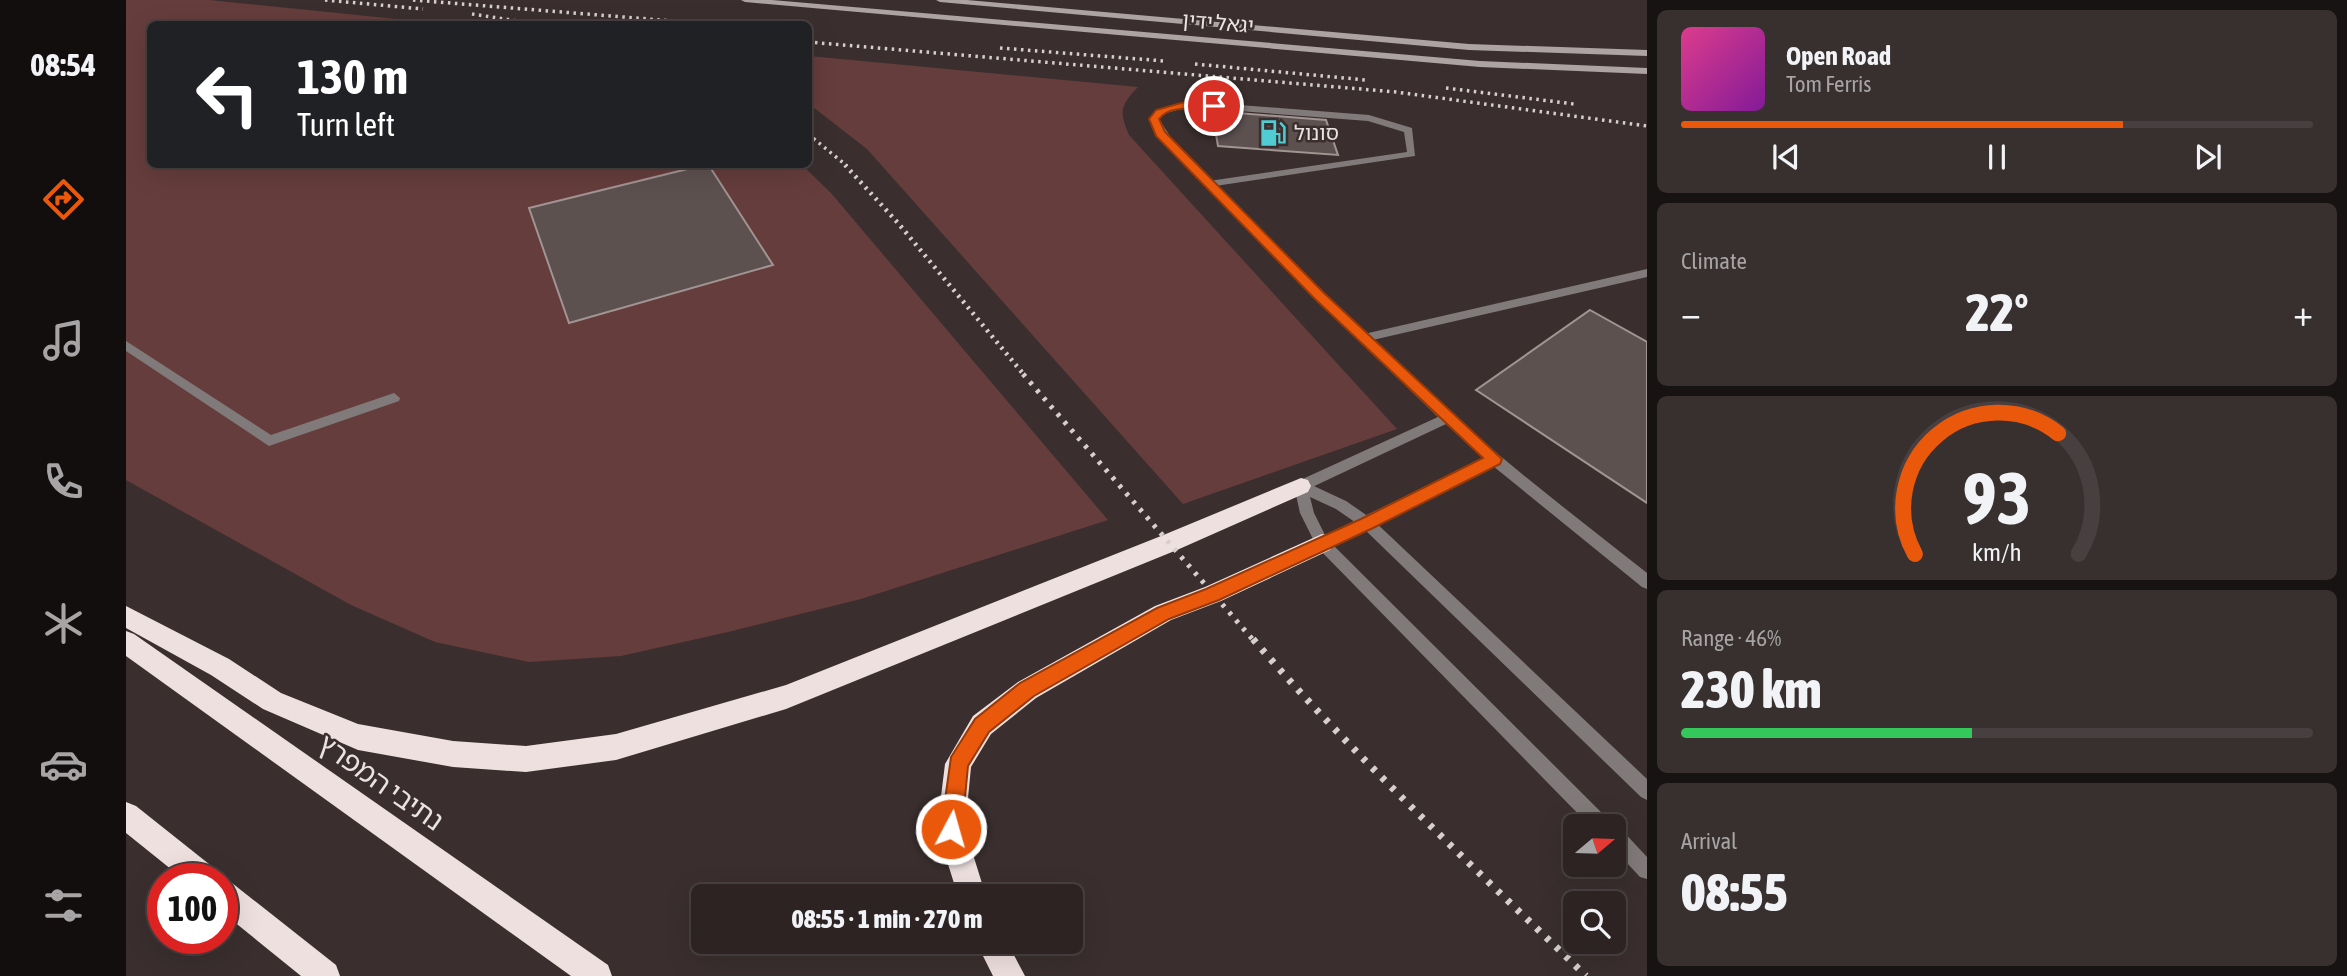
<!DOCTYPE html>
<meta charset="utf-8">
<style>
:root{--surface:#2c2322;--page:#382f2f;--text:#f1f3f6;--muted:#a6a4a5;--line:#484040;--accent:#ea580c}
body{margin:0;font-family:"Asap Condensed","Noto Sans Hebrew",sans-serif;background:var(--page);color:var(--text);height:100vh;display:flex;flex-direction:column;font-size:26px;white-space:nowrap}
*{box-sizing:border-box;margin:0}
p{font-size:23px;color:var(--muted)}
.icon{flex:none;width:38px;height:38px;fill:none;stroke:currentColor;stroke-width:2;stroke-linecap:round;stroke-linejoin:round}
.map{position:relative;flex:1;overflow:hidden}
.details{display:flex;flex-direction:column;gap:10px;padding:10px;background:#181313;width:700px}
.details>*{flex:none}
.banner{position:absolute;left:21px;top:21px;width:665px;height:147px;border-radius:10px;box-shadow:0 7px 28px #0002,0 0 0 2px var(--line);background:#202124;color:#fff;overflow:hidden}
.needle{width:46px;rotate:71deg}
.controls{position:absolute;left:1437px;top:814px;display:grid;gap:14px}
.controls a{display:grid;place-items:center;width:63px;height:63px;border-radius:10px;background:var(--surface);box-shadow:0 7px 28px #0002,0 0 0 2px var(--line);font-size:35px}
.speed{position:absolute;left:21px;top:863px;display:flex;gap:14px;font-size:35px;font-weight:700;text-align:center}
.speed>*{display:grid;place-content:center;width:91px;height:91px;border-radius:50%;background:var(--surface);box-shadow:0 7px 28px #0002,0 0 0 2px var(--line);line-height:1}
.speed .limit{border:10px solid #d22;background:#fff;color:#111}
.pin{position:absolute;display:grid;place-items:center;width:60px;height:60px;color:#fff;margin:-30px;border:4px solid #fff;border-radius:50%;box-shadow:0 2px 7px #0007}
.me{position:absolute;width:77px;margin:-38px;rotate:6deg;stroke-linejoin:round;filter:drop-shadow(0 0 5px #0008)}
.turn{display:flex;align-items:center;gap:24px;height:147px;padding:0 35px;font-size:32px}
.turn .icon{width:91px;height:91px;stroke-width:2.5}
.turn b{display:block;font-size:49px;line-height:60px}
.big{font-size:52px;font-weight:800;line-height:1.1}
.details .card{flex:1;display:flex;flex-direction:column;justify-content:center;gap:10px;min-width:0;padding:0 24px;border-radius:10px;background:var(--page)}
.details .dial{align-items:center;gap:0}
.dial svg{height:182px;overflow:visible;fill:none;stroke:var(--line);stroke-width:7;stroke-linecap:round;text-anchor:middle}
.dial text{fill:var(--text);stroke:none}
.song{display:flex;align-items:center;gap:21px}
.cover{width:84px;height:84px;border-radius:10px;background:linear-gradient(135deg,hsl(330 70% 55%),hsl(290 70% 35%))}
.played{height:7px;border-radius:4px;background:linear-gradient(90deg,var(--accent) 70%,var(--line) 70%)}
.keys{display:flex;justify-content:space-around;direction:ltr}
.heat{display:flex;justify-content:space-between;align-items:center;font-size:38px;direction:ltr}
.charge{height:10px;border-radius:5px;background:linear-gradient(90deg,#34c759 46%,var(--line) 0)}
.trip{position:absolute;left:565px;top:884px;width:392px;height:70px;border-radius:10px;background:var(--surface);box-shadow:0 7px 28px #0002,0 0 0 2px var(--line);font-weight:800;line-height:70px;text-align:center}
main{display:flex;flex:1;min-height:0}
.tabs{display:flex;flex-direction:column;width:126px;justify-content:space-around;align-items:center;background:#120e0e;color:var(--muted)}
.tabs .icon{width:49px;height:49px}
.tabs .active{color:var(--accent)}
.tabs b{font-size:32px;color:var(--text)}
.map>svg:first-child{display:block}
.green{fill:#653d3c}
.building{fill:#5d5150;stroke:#a19493;stroke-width:2}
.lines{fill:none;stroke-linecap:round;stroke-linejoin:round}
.service{fill:#807b7a;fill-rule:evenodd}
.minor{fill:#807b7a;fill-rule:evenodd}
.tertiary{fill:#807b7a;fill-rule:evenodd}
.secondary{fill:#ada3a3;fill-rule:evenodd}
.motorway{fill:#eee0df;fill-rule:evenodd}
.rail-far3{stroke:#d6cfce;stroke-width:3.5;stroke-dasharray:2.5 4.5;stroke-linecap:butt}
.rail-far2{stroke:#d6cfce;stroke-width:4.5;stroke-dasharray:2.5 5;stroke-linecap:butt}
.rail-far1{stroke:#d6cfce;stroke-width:5;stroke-dasharray:3.5 7;stroke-linecap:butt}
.rail{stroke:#d6cfce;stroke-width:7;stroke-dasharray:4.5 9;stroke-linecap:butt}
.route{fill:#ea580c;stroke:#983908;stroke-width:2}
.labels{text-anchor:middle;stroke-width:5;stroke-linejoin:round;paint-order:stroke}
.far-street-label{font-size:21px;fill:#eae3e3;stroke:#3a2f2e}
.far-poi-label{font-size:21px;fill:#eae3e3;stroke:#3a2f2e;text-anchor:start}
.near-street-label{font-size:28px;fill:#eae3e3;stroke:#3a2f2e}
</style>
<main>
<nav class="tabs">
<b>08:54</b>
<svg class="icon active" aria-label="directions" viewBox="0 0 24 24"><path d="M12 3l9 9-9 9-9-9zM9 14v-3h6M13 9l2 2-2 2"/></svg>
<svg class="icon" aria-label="music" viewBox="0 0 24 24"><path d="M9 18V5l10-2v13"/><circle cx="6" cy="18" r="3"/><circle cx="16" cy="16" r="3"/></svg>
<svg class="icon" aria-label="phone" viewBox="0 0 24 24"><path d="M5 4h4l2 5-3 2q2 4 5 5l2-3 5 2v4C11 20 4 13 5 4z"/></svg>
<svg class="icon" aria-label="climate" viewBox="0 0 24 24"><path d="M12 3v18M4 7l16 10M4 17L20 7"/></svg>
<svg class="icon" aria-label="car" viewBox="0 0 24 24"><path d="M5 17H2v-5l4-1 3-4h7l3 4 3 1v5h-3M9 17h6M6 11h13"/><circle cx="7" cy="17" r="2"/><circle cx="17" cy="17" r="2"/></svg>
<svg class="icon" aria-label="filters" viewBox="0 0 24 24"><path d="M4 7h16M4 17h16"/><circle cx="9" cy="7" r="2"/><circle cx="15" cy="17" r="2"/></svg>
</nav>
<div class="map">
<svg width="1521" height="976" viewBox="0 0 1521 976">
<rect width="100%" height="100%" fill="#3a2f2e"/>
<g class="green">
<path d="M0 0H83L319 24H24V164L676 165 705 193 982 520 735 599 602 632 495 656 403 662 309 642 225 605 0 480Z"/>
<path d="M683 56 1012 87C994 106 993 111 1003 135L1271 429 1057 504 741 149 683 104Z"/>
</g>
<g class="building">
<path d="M1086 111 1200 120 1212 155 1092 146Z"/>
<path d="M582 164 647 265 443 323 403 208Z"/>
<path d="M1464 310 1521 342V503L1350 390Z"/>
</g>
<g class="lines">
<path class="service" d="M1521 269V277L1238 342 1232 338 1238 334Z"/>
<g class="minor">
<path d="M1062 101 1243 115 1286 128 1289 156 1089 186C1163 257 1235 332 1311 401 1378 462 1450 517 1521 573V589L1516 587 1367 466 1201 547 1196 549 1191 547 1189 543 1191 539 1358 458 1320 424 1180 490H1170L1168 486 1170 482 1312 417 1209 318 1042 148 1023 119 1031 110ZM1062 107 1242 121 1278 132 1281 152 1083 181 1049 144 1033 119 1037 114Z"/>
<path d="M0 341 145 435 268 393 274 398 273 401 143 446 0 351Z"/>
</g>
<g class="tertiary">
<path d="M1175 480 1220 501 1246 519 1521 779V800L1515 797 1236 527 1210 509 1184 497 1188 513 1201 539 1483 820 1486 826H1464L1191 547 1174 513 1168 486 1170 482Z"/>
<path d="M1488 827 1495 829 1521 857V879L1514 877 1488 849Z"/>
</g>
<g class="secondary">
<path d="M615 0H646L1354 61 1521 68V74L1354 67 619 2Z"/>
<path d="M810 0H841L1343 44 1521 50V56L1343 50 814 2Z"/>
</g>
<g class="motorway">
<path d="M1175 478 1182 480 1185 486 1182 492 1051 550 660 709 490 760 400 772 327 767 232 750 137 709 85 675 0 628V606L103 659 155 693 232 724 327 741 400 746 490 734 660 685 1035 536Z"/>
<path d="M1196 534 1204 536 1207 543 1204 550 1095 601 1045 620 910 698 865 734 845 767 839 829 860 896H832L811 829 819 764 847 716 892 682 1029 606 1079 587Z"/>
<path d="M0 631 8 634 482 965 486 976H445L0 656Z"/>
<path d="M0 802 10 806 88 868 92 878H56L0 833Z"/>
<path d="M96 879 106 883 210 965 214 976H175L96 912Z"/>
<path d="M850 942H881L899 976H867Z"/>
</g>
<g class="rail-far3">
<path d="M199 0 297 9"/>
<path d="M287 0 584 24"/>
<path d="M346 14 411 24"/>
<path d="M682 42 1270 92 1521 126"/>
<path d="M874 48 1038 61"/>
<path d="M1069 64 1240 80"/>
<path d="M1320 88 1448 104"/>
<path d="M682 134 721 166"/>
</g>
<path class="rail-far2" d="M719 165 772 223 899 376"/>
<path class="rail-far1" d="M897 374 1128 641"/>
<path class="rail" d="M1127 639C1230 759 1347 866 1460 976"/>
</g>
<path class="route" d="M1062 101 1088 103 1093 106C1077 117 1049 99 1033 119L1039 132 1198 293 1376 459 1374 464 1247 528 1093 600 1043 619 908 696 863 732 842 766 836 829 833 836 825 839 818 836 815 829 825 757 849 719 894 683 1031 608 1080 589 1235 519 1357 458 1189 299 1030 136 1023 119 1030 110Z"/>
<defs>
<symbol id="fuel-bare" viewBox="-9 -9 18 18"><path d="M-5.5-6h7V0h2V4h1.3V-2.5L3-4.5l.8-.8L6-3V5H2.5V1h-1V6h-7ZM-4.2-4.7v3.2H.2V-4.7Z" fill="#51ccd3" stroke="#3a2f2e" stroke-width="2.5" paint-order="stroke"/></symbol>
</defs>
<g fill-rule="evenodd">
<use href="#fuel-bare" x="1128" y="114" width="38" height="38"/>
</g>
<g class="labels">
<g class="far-street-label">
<text transform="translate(1092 23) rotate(5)" y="7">יגאל ידין</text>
</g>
<g class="far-poi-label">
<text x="1168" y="140">סונול</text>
</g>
<g class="near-street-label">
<text transform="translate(255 782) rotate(35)" y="10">נתיבי המפרץ</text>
</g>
</g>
</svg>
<div class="controls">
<a><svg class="needle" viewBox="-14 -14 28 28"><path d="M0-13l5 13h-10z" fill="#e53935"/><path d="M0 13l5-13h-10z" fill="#a6a4a5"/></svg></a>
<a><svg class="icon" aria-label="search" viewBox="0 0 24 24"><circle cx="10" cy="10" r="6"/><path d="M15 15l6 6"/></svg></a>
</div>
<div class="speed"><div class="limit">100</div></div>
<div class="pin" style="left:1088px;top:106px;background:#d93025"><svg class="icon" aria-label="arrive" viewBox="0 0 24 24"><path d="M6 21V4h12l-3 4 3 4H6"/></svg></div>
<svg class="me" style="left:825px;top:829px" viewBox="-20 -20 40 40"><circle r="17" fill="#ea580c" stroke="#fff" stroke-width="3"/><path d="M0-11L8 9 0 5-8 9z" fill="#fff"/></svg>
<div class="trip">08:55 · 1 min · 270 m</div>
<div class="banner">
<div class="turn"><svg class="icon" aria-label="left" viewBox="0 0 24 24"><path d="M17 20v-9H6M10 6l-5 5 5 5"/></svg><div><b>130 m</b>Turn left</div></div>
</div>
</div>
<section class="details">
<div class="card">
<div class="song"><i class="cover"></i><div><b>Open Road</b><p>Tom Ferris</p></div></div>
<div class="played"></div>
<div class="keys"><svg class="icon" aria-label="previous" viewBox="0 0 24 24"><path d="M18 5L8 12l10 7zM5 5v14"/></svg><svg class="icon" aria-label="pause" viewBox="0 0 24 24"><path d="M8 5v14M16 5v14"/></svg><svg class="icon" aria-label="next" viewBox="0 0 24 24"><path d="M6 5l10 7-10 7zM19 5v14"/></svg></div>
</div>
<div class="card"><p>Climate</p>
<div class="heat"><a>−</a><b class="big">22°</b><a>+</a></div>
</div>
<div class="card dial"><svg viewBox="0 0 100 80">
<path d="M14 69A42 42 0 1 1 86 69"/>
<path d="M14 69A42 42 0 0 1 77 16" stroke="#ea580c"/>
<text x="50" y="56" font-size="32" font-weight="700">93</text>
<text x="50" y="72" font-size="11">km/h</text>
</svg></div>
<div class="card"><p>Range · 46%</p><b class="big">230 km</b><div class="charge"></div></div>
<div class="card"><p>Arrival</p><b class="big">08:55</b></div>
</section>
</main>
